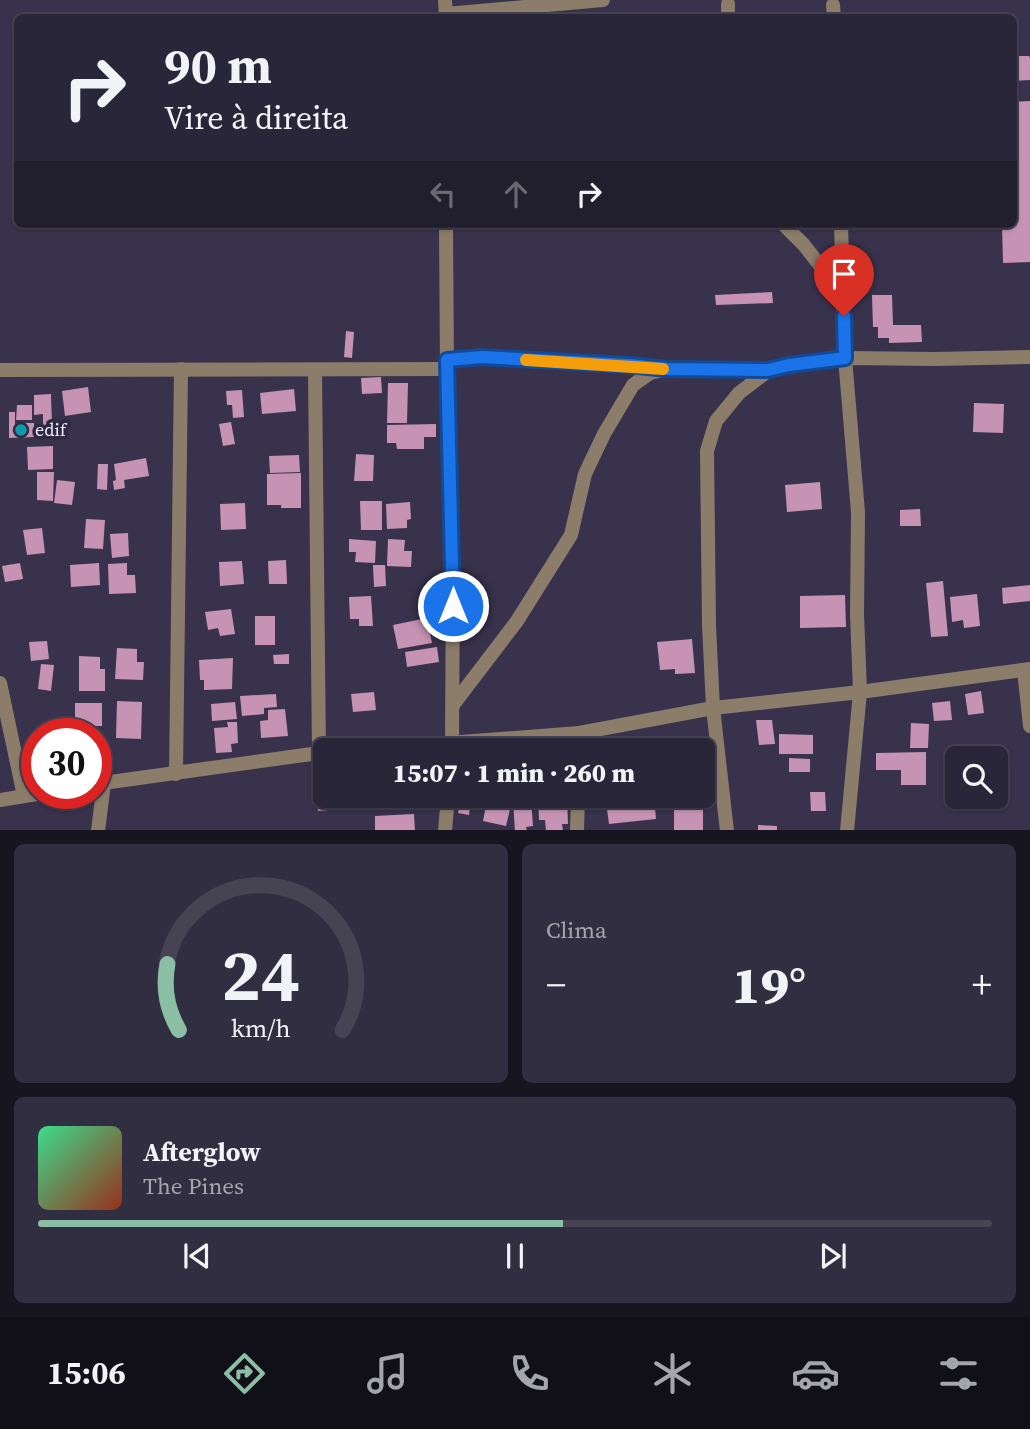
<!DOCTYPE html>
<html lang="pt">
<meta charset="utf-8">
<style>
:root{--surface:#2a2639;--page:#322e41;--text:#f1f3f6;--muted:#a5a5ae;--line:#464353;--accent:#8abfa5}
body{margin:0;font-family:"Source Serif 4",serif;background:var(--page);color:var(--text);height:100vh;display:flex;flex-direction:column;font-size:26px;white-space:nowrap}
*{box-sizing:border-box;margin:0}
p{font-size:23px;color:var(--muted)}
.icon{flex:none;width:38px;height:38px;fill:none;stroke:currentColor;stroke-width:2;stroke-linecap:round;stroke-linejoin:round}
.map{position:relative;height:830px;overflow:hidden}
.panel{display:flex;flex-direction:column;gap:14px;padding:14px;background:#17151f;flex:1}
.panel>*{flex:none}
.top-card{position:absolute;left:14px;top:14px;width:1003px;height:214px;border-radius:10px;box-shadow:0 2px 5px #0004,0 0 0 2px var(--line);background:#2a2639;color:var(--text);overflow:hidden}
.tools{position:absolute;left:945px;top:746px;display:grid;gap:14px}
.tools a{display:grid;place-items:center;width:63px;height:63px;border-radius:10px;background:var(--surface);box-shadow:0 2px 5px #0004,0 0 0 2px var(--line);font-size:35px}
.speed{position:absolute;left:21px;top:718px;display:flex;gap:14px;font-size:35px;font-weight:700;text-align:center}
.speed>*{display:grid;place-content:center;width:91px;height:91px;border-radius:50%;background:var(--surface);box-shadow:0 2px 5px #0004,0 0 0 2px var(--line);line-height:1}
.speed .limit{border:10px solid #d22;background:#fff;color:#111}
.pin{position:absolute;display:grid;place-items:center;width:60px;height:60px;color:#fff;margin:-72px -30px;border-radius:50% 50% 50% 0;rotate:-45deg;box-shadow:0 0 7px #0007}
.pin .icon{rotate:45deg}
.me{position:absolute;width:77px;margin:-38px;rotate:0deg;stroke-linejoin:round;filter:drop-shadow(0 0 5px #0008)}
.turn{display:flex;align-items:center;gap:24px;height:147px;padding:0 35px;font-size:32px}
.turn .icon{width:91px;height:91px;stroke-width:2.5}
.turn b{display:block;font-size:49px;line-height:60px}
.lanes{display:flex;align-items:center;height:66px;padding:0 35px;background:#0003;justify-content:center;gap:35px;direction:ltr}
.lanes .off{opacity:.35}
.big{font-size:52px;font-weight:800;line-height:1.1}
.panel .tile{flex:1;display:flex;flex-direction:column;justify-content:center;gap:10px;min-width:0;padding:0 24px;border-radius:10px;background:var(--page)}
.panel .dial{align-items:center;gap:0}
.dial svg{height:182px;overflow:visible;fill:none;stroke:var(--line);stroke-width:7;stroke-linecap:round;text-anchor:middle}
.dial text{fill:var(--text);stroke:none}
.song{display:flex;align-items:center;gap:21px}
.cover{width:84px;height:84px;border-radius:10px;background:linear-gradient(135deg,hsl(150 70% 55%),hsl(10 70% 35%))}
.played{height:7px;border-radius:4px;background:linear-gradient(90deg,var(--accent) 55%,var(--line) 55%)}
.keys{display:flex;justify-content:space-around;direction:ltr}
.heat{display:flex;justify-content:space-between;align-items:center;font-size:38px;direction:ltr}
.panel .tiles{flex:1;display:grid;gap:14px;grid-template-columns:1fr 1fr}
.tile:last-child{grid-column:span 2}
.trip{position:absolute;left:313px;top:738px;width:402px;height:70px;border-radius:10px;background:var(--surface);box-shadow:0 2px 5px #0004,0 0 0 2px var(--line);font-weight:800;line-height:70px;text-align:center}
.tab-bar{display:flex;height:112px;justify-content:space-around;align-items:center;background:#110f17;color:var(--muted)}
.tab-bar .icon{width:49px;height:49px}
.tab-bar .selected{color:var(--accent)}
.tab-bar b{font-size:32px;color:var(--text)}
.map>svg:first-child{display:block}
.building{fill:#c693b4}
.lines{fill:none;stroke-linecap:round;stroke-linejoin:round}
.street{stroke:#8c7d6a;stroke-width:14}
.route-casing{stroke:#114b97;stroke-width:18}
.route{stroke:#1a73e8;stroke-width:12}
.slow{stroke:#f59e0b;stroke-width:12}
.culture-dot{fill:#0f9aa8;stroke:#2e2842;stroke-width:2.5}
.labels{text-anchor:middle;stroke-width:7;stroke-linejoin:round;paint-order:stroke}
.poi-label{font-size:18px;fill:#eeebfc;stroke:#2e2842;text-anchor:start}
</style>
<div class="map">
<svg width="1030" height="831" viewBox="0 0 1030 831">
<rect width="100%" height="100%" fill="#38324c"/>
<g class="building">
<path d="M1013 56H1029L1030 58V80L1013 81Z"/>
<path d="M1030 101V262L1003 263 1002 224H1013V102Z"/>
<path d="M772 292 773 303 716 305 715 295Z"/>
<path d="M872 295H892L893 325H921L922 342 889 343V338H878V327H873Z"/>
<path d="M346 331 354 332 352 358 344 357Z"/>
<path d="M381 377 382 393 362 394 361 378Z"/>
<path d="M388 383H408L407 423H387Z"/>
<path d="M88 387 91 412 65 416 62 391Z"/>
<path d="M294 389 296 411 262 414 260 393Z"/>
<path d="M242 390 244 417 233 418 232 405H227L226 391Z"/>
<path d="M51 394 52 425H43V414L34 415V395Z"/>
<path d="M974 403 1004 404 1003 433 973 432Z"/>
<path d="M17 405H32V420H16Z"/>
<path d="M9 412H15V428L16 423H34V437L9 438Z"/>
<path d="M231 422 235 444 223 446 219 424Z"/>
<path d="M436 424V437H424V449H397L396 443H387V425Z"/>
<path d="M53 446V469L28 470 27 447Z"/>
<path d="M356 454 374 455 373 481H354Z"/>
<path d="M299 455 300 472 270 473 269 456Z"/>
<path d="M146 458 149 476 124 480 125 488 114 490 113 481 116 480 114 464Z"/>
<path d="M98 464H108L107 490 97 489Z"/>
<path d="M37 472H54L53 501 37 500Z"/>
<path d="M301 473V508H281V505H267V474Z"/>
<path d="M57 480 75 482 72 505 54 503Z"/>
<path d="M820 482 822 509 787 512 785 485Z"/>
<path d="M360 501H382V530H361Z"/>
<path d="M410 502 411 519 407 520V528L387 529 386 504Z"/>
<path d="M245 503 246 529 221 530 220 504Z"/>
<path d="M920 509 921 526H900V510Z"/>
<path d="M86 519 105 520 103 549 84 548Z"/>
<path d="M42 528 45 553 27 555 23 530Z"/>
<path d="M128 533 129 556 112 558 110 534Z"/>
<path d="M349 539 376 541 375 563 355 562 356 552H349Z"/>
<path d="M388 539 405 540 404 551H412L411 567 387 566Z"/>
<path d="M286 560 287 584H269L268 561Z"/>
<path d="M242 561 244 584 220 586 219 562Z"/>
<path d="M20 563 23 579 5 582 2 566Z"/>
<path d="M99 563 100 585 71 587 70 565Z"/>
<path d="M127 563V575H135L136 593 109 594 108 564Z"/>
<path d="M373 565H385L386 586 374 587Z"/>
<path d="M943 581 948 636 931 637 926 583Z"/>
<path d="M1030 585V601L1003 604 1002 588Z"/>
<path d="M977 594 980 626 964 628 963 620 952 622 950 597Z"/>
<path d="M845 595 846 627 800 628V596Z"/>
<path d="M371 596 373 626H359V619H350L349 597Z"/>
<path d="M231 609 235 634 220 636 218 628 208 630 205 612Z"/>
<rect x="255" y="616" width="20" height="29"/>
<path d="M427 618 432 643 398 649 393 625Z"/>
<path d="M692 639 695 673 675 674V669L660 670 657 642Z"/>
<path d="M47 641 49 659 31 661 29 642Z"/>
<path d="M437 647 439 662 407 667 405 652Z"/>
<path d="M117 648 137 649V662H144L143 680 115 679Z"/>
<path d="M289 654V664H274L273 655Z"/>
<path d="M79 656 100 657V669H105V691H79Z"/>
<path d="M233 658 232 689 204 690V680H200L199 660Z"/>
<path d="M41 664 54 665 51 691 38 689Z"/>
<path d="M981 691 984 713 968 715 965 694Z"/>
<path d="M374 692 376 710 353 712 351 694Z"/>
<path d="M276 694 277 707 264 708V714L242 716 240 696Z"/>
<path d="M117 701 142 702 141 739 116 738Z"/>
<path d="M950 701 952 720 934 721 932 703Z"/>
<path d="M235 702 237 719 212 721 211 704Z"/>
<rect x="75" y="703" width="27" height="23"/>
<path d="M285 709 288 736 261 738 260 721 268 720V710Z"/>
<path d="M756 720H772L775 744 759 745Z"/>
<path d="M227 722H237L238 743 231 744 232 752 216 753 214 728 228 727Z"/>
<path d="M911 723 929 724 928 748H910Z"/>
<path d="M779 734 813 735V754H779Z"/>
<path d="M638 738V751H605V747H613V739Z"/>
<path d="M926 752V785H901V770H876V753Z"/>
<path d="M945 754H973V758H957V777H945Z"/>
<path d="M789 758 810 759V772H789Z"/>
<path d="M326 791V796H338L339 809 318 811 316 792Z"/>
<path d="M810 792H825L826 811H811Z"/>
<path d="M359 796H393V801L360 804Z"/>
<path d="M461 796 482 800 481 808 470 807 469 815 458 813Z"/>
<path d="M538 796H567L568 824H562L563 831H546L545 820H539Z"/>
<path d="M617 796H654L656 819 609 824 607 809 618 807Z"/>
<path d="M531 799 533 826 526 827 527 831H515L513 801Z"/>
<rect x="674" y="800" width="29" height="31"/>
<path d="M487 801 511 805 506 826 483 821Z"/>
<path d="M414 814 415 831H375V816Z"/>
<path d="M758 825 777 826V831H758Z"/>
</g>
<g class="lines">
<g class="street">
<path d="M445 0 446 18"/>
<path d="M833 5 834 18"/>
<path d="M446 14 603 0"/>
<path d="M728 18V4"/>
<path d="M446 224 447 369 453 557 452 751"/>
<path d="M783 224 804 245 843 295"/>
<path d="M841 224 845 358 858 512 857 614 860 692 847 831"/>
<path d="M447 360 482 357 658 368"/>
<path d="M0 370 447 369"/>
<path d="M315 371 319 752"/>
<path d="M1024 670 1030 726"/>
<path d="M0 683 24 796"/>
<path d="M453 705 517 621 571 535 585 474 604 434 633 385 650 373 667 369 768 371"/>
<path d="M343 751 579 733 713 708 860 692 1030 669"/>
<path d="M579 751V733"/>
<path d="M176 774 181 369"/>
<path d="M96 784 326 752"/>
<path d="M0 800 43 793"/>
<path d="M98 831 104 783"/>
<path d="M445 831 448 796"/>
<path d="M577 831 578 796"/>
<path d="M727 831 713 708 709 625 707 451 716 421 739 393 768 371 789 365 845 358 935 359 1030 357"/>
</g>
</g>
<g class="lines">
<defs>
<path id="route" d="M453 606 447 360 482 357 629 365 667 369 768 370 789 365 845 358 844 316"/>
</defs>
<use href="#route" class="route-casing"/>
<use href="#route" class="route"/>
<path class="slow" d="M526 360 663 369"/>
</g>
<circle class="culture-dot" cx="21" cy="430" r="7"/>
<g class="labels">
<g class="poi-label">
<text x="35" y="436">edif</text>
</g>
</g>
</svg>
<div class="tools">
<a><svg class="icon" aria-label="search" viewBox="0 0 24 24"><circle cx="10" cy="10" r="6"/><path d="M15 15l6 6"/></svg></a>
</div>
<div class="speed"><div class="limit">30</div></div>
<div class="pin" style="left:844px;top:316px;background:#d93025"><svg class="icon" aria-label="arrive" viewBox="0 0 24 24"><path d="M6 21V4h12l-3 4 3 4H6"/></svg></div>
<svg class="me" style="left:453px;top:606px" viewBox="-20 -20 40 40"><circle r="17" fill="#1a73e8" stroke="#fff" stroke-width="3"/><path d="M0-11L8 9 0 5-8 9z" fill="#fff"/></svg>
<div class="trip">15:07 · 1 min · 260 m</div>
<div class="top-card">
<div class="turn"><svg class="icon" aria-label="right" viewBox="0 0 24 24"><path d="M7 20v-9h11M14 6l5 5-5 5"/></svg><div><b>90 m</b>Vire à direita</div></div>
<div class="lanes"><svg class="icon off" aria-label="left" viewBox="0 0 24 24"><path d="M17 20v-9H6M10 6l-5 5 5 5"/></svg><svg class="icon off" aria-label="ahead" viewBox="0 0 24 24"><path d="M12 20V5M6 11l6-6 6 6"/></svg><svg class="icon" aria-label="right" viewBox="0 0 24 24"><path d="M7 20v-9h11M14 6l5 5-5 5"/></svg></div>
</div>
</div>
<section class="panel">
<div class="tiles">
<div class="tile dial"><svg viewBox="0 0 100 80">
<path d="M14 69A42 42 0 1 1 86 69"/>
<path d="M14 69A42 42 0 0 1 9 40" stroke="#8abfa5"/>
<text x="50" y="56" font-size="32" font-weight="700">24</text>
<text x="50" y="72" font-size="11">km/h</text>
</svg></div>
<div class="tile"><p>Clima</p>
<div class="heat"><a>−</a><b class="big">19°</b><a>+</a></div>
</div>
<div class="tile">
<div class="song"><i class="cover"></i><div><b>Afterglow</b><p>The Pines</p></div></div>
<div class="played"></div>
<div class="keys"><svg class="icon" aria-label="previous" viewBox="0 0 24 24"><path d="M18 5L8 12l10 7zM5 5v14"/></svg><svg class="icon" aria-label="pause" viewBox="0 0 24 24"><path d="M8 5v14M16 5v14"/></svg><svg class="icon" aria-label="next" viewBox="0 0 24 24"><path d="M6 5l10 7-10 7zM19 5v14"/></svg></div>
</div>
</div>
</section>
<nav class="tab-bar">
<b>15:06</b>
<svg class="icon selected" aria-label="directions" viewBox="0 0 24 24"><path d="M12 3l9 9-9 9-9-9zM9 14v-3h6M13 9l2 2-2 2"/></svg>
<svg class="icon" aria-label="music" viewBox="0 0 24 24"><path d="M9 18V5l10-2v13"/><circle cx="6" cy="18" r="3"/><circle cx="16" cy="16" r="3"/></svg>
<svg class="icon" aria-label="phone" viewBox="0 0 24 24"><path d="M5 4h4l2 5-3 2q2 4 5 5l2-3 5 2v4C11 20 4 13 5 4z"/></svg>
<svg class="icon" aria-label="climate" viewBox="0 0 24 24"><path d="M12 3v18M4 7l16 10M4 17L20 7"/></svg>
<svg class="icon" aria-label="car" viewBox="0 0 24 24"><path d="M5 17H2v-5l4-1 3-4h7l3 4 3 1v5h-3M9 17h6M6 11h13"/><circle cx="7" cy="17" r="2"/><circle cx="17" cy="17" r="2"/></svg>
<svg class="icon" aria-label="filters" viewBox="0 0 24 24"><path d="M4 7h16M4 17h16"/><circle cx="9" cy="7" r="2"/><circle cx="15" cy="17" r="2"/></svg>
</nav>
